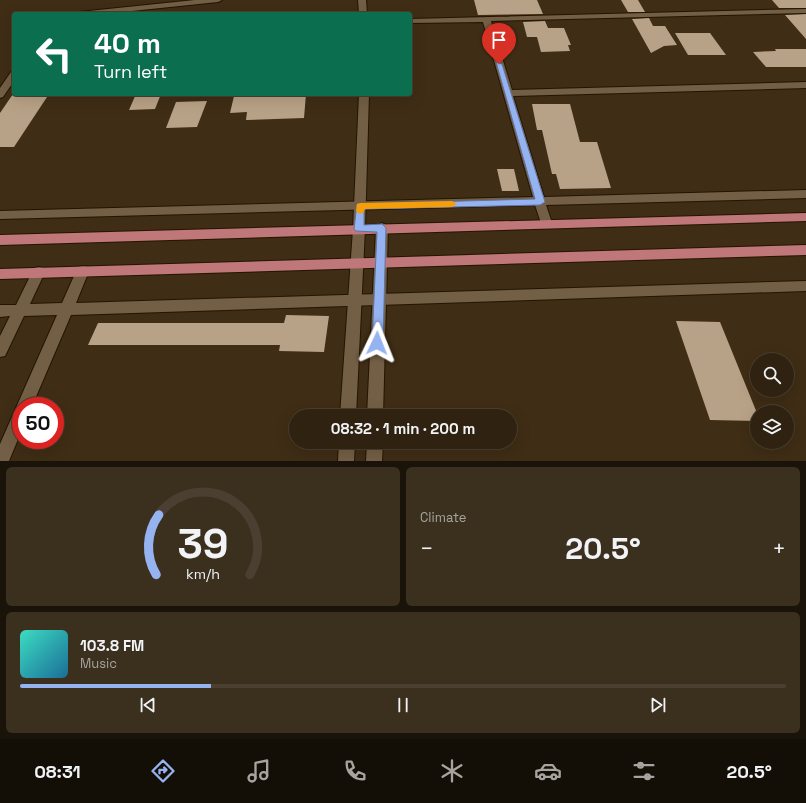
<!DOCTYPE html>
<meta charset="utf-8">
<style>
:root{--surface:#2f2210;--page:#3b2f1e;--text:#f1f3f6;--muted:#a7a49f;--line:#4a3f30;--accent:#95b2f1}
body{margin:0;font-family:"Space Grotesk",sans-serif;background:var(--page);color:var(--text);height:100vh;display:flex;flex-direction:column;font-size:15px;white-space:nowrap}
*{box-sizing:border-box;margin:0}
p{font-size:13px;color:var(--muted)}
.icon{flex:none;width:22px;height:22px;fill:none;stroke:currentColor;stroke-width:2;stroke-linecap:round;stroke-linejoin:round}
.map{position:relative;height:461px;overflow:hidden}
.sheet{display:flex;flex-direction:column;gap:6px;padding:6px;background:#1a1309;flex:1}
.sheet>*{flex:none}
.top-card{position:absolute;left:12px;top:12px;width:400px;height:84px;border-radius:4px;box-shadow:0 4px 16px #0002,0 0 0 1px var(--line);background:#0b6e4f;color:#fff;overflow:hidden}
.tools{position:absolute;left:750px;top:353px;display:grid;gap:8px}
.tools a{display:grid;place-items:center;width:44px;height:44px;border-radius:50%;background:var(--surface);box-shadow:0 4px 16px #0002,0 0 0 1px var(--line);font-size:20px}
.speed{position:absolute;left:12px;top:397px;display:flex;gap:8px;font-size:20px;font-weight:700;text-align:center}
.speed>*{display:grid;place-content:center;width:52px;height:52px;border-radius:50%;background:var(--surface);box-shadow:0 4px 16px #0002,0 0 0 1px var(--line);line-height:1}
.speed .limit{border:6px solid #d22;background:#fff;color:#111}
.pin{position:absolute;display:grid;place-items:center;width:34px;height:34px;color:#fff;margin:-41px -17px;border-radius:50% 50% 50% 0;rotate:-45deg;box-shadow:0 0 4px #0007}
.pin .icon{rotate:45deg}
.me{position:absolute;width:44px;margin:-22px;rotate:2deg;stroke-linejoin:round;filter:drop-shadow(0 0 3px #0008)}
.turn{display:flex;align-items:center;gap:14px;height:84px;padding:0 16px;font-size:18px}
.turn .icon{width:52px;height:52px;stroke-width:2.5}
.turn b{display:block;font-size:28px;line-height:34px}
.big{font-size:30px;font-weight:600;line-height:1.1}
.sheet .tile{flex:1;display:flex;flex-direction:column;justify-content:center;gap:6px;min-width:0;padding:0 14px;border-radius:6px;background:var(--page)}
.sheet .dial{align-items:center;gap:0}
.dial svg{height:104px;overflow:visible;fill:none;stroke:var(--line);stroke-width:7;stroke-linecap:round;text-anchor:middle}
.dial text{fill:var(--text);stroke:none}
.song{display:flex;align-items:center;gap:12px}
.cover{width:48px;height:48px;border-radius:6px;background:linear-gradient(135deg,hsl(170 70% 55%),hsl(200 70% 35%))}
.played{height:4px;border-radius:2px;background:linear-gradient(90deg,var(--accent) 25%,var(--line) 25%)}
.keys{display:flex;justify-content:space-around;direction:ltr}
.heat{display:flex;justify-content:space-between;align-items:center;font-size:22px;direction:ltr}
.sheet .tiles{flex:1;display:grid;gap:6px;grid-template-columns:1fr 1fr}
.tile:last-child{grid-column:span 2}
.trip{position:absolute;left:289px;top:409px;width:228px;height:40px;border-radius:20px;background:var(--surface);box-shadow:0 4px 16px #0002,0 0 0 1px var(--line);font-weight:600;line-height:40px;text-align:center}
.tab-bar{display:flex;height:64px;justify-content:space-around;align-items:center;background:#130e06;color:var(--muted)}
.tab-bar .icon{width:28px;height:28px}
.tab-bar .on{color:var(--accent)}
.tab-bar b{font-size:18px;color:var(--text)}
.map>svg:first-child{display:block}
.building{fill:#b8a287}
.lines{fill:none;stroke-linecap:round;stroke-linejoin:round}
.minor-casing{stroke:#251500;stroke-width:2}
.tertiary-casing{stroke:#251500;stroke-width:2}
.secondary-casing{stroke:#251500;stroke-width:2}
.primary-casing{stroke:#251500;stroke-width:2}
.minor{fill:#735f45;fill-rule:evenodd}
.tertiary{fill:#735f45;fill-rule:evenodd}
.secondary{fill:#735f45;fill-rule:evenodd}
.primary{fill:#bf7779;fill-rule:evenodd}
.route{fill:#95b2f1;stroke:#61749d}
.slow{fill:#f59e0b}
</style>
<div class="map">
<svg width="806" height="461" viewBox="0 0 806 461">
<rect width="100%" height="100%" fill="#3f2d15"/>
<g class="building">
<path d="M474 0H537L543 14 478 15Z"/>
<path d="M621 0H638L645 12H628Z"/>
<path d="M772 0H806V8H779Z"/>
<path d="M806 14V39L785 15Z"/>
<path d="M649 18 653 26H665L677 45 664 46 651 53 632 19Z"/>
<path d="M545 21 548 28H564L571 45H568L570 51 541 52 537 37H527L523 22Z"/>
<path d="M675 33H710L726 55H688Z"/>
<path d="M775 49H806V67H766L753 52 776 51Z"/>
<path d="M13 94H49L14 147H0V113Z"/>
<path d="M136 94H161L155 109 129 110Z"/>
<path d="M262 94H306L304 118 246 120 247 112 230 113 234 96Z"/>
<path d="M207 101 197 127 166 128 176 102Z"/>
<path d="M532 104H570L580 142H597L611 188 560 189 556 174H552L542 130H537Z"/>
<path d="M497 169H514L519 191H502Z"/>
<path d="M286 315 329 316 324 352 279 351 280 345H88L98 323H284Z"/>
<path d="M676 321 720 322 757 413V421L710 420Z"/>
</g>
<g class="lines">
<defs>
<g id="minor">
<path d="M195 0H222L218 2 103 14H75L79 12Z"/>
<path d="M806 9V13L491 21 512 90 806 82V88L513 96 544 197 806 190V198L546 205 552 223 550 226H542L535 205 0 219V211L533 197 483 22 410 23V19Z"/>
<path d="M14 71V81L3 97 0 98V88L11 72Z"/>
<path d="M83 266 88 267 89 271 76 303 806 281V291L71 315 32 406H21V432L9 461H0V444L57 315 24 316 5 356 0 357V336L10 316 0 317V305H16L34 268 39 267 44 268 45 272 30 304 62 303 78 267Z"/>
</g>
<g id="tertiary">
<path d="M358 0H366L367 14H359Z"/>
<path d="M359 94H369L365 229 363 232H355L353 229Z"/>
</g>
<g id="secondary">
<path d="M382 223 386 225 388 228 383 416H367L376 228 378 225Z"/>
<path d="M359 224 363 226 365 229 356 416H340L353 229 355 226Z"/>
<path d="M339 442H355L354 461H338Z"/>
<path d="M367 442H383L382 461H366Z"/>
</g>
<g id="primary">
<path d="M806 213V221L0 245V235Z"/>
<path d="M806 245V255L0 279V269Z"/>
</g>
</defs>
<use href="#minor" class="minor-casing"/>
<use href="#tertiary" class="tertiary-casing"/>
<use href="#secondary" class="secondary-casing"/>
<use href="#primary" class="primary-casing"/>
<use href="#minor" class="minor"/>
<use href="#tertiary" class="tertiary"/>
<use href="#secondary" class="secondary"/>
<use href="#primary" class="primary"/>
</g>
<path class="route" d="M496 62 502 64 545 202 540 205 364 209V225L382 224 386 228 383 343 381 346 377 348 374 346 372 343 377 232 356 231 354 229 357 204 535 199Z"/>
<path class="slow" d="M452 201 457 204 452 207 365 209 363 213 360 214 356 211 357 204 360 203Z"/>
</svg>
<div class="tools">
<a><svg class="icon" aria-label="search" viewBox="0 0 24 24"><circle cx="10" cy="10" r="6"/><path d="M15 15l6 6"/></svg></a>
<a><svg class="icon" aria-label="layers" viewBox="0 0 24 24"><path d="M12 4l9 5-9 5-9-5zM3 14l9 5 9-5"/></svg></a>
</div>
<div class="speed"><div class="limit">50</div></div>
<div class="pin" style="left:499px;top:64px;background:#d93025"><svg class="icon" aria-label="arrive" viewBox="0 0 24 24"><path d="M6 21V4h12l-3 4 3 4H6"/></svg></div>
<svg class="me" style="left:377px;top:343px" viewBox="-20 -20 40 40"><path d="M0-17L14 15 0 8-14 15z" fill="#95b2f1" stroke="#fff" stroke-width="4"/></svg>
<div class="trip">08:32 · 1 min · 200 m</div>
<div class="top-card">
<div class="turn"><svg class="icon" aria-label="left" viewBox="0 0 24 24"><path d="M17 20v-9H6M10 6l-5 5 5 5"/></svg><div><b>40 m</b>Turn left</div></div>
</div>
</div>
<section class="sheet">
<div class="tiles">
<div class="tile dial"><svg viewBox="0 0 100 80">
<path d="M14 69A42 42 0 1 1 86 69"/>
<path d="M14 69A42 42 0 0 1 16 23" stroke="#95b2f1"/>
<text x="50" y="56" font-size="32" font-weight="700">39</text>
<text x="50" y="72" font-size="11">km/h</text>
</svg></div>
<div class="tile"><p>Climate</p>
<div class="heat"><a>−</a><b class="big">20.5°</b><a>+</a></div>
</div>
<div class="tile">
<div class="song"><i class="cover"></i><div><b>103.8 FM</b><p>Music</p></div></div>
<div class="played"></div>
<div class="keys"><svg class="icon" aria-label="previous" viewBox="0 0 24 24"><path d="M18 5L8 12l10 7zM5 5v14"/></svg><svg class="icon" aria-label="pause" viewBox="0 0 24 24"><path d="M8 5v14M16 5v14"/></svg><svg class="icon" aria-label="next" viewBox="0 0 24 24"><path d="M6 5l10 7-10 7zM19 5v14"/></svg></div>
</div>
</div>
</section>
<nav class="tab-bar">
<b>08:31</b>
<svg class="icon on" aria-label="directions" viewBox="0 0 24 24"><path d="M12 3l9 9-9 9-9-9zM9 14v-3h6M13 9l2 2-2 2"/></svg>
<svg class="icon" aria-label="music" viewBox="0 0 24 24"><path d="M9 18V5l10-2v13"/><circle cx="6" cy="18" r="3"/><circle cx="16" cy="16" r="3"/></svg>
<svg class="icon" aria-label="phone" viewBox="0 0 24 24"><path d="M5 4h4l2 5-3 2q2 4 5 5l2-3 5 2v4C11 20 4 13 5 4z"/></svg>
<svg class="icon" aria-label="climate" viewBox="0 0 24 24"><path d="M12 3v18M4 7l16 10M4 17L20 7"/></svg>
<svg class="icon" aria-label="car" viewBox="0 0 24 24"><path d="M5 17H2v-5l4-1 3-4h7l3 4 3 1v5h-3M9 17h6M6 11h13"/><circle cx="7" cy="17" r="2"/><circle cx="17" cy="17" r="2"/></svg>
<svg class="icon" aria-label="filters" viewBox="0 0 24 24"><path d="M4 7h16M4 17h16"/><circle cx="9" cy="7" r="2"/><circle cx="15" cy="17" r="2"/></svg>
<b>20.5°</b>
</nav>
